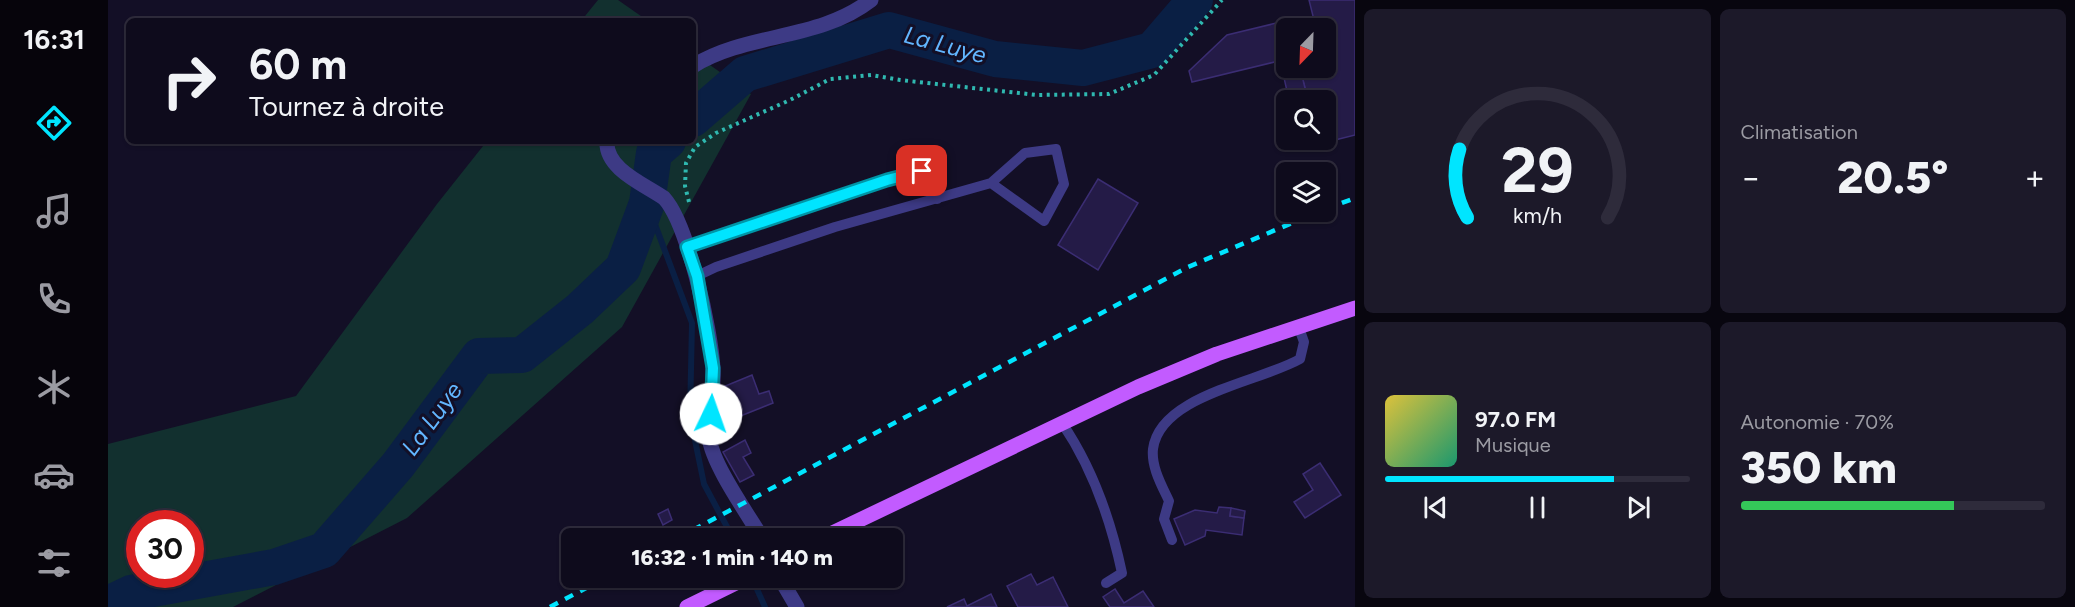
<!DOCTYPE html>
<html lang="fr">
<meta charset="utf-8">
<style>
:root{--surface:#0e0b1c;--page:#1c1929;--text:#f1f3f6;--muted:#9b9ba3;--line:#2e2b3b;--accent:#00e5ff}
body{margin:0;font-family:Figtree,sans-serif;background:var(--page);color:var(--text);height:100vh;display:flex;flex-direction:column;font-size:22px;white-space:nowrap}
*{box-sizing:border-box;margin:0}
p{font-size:20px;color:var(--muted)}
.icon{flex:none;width:33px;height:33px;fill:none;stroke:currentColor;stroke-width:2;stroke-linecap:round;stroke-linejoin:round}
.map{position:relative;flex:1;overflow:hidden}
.drawer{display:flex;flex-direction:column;gap:9px;padding:9px;background:#08060f;width:720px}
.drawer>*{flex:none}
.top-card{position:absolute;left:18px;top:18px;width:570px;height:126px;border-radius:9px;box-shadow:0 2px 4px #0004,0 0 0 2px var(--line);background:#0e0b1c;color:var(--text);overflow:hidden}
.needle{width:39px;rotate:203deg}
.tools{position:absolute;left:1168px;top:18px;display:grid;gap:12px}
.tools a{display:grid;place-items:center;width:60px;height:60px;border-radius:9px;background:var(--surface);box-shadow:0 2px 4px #0004,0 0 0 2px var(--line);font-size:30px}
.speed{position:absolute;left:18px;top:510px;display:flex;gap:12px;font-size:30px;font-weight:700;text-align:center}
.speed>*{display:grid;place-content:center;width:78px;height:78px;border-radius:50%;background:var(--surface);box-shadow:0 2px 4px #0004,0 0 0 2px var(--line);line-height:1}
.speed .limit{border:9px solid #d22;background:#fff;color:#111}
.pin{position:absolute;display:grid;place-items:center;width:51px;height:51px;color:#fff;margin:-26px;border-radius:12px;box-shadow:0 3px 9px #0006}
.me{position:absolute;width:66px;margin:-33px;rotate:3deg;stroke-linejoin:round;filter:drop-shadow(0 0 4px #0008)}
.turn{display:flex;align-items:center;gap:21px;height:126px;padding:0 24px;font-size:27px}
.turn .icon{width:78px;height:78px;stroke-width:2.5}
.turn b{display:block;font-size:42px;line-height:51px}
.big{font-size:45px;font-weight:800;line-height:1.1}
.drawer .card{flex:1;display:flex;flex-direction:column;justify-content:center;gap:9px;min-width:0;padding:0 21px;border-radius:9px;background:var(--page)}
.drawer .dial{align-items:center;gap:0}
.dial svg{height:156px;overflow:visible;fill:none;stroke:var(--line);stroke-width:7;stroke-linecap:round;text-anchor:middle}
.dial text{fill:var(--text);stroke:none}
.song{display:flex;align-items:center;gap:18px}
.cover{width:72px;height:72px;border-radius:9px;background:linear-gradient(135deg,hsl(50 70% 55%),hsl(160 70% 35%))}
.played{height:6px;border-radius:3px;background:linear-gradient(90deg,var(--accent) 75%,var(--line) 75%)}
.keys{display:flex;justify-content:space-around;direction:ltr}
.heat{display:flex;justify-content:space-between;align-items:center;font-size:33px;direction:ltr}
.charge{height:9px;border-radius:4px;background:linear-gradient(90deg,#34c759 70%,var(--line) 0)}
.drawer .tiles{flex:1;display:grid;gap:9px;grid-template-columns:repeat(2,1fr)}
.trip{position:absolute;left:453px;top:528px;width:342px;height:60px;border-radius:9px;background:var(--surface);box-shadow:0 2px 4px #0004,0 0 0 2px var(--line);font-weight:800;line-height:60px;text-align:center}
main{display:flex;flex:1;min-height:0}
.menu{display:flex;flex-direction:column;width:108px;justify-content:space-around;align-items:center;background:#06040b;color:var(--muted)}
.menu .icon{width:42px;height:42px}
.menu .current{color:var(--accent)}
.menu b{font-size:27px;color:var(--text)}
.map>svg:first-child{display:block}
.green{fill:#12302f;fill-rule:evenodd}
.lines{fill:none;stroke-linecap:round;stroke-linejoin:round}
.stream{stroke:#0a1f44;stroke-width:6}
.river{stroke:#0a1f44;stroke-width:36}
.building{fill:#241b47;stroke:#3b2d73;stroke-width:1.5}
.path{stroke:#2fb8b0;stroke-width:4;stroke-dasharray:3 4.5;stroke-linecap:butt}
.lane{stroke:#3d3a85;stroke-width:10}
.street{stroke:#3d3a85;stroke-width:15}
.primary{stroke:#c25bff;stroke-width:15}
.rail{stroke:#00e5ff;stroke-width:4.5;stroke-dasharray:9 8;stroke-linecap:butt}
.route-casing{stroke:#0095a6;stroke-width:15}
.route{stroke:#00e5ff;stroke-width:10}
.labels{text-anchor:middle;stroke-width:6;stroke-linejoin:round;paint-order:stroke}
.water-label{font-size:24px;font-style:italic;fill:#62b6ff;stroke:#130f26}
</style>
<main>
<nav class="menu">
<b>16:31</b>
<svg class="icon current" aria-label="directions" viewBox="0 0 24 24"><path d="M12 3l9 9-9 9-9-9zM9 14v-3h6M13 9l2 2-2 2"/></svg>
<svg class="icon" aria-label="music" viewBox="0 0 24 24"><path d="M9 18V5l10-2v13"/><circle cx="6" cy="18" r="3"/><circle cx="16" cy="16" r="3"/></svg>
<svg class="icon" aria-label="phone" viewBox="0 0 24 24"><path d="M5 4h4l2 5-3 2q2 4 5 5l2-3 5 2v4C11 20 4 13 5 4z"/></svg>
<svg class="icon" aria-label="climate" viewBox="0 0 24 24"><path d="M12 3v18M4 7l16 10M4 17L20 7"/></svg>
<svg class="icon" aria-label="car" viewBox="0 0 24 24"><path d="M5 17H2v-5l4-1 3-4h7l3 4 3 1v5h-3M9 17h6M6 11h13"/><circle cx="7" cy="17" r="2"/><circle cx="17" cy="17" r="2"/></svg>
<svg class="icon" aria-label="filters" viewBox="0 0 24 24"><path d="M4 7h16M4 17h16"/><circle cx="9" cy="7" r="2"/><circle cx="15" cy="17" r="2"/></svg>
</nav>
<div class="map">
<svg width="1247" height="607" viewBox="0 0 1247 607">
<rect width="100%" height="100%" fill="#130f26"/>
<g class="green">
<path d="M490 0H510L540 21H473Z"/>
<path d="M585 53 643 94 514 327 299 518 125 607H0V444L188 396 329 204 379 141H585ZM32 524H82V574H32Z"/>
</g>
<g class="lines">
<g class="stream">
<path d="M539 203 584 323 582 416 596 484 625 538"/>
<path d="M644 578 657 607"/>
</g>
<g class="river">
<path d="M585 119 637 74 781 30 887 59 975 68 1044 50 1087 0"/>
<path d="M0 604 23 593 166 567 216 550 290 465 371 356 414 355 472 309 515 268 539 203 546 153 560 141"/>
</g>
</g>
<g class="building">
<path d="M1201 0H1247V135L1211 144 1210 140H1218V100H1200L1192 68H1218V28H1208Z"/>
<path d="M1181 20 1183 28H1179V59L1084 82 1081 71 1119 35Z"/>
<path d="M1179 59V68H1192L1200 100H1181L1172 60Z"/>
<path d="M1191 140H1210L1211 144 1193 148Z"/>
<path d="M990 179 1030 203 990 270 950 245Z"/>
<path d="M644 375 651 394 661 391 665 403 620 421 615 407 621 403 615 387Z"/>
<path d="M637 440 643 453 635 457 646 475 632 482 615 452Z"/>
<path d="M1212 463 1233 495 1197 518 1186 502 1205 490 1195 474Z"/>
<path d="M1111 507 1123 508 1122 516 1136 518 1134 535 1098 530 1097 536 1077 545 1066 519 1087 510 1109 513Z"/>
<path d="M1123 508 1137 511 1136 518 1122 516Z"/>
<path d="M560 509 564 520 555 525 550 514Z"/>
<path d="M923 574 929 585 945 577 960 607H910L899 586Z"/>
<path d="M1007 589 1016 603 1035 591 1046 607H1002L995 597Z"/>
<path d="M883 594 889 607H839L856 599 859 606Z"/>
</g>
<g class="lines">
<path class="path" d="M581 202 577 186 578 163 587 147 608 133 682 100 722 79 763 75 792 80 929 95 1001 94 1046 75 1114 0"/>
<g class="lane">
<path d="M579 247 779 180 815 171 825 182 829 199"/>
<path d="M589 276 608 267 727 227 883 183 936 221 956 184 948 149 917 153 883 183"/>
<path d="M954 423C984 467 1003 521 1014 573L998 583"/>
<path d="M1064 540 1056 519 1061 501C1054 486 1043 467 1045 449 1052 395 1152 382 1192 359L1196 342 1190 325"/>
</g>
<g class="street">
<path d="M585 66C640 32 710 41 763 0"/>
<path d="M499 141C497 169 536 184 556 198 580 224 603 331 605 368 607 391 599 414 601 437 604 464 639 513 654 538"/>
<path d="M672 578 689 607"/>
</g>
<g class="primary">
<path d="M714 538 1030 387 1109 354 1247 308"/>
<path d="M579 607 638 578"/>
</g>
<g class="rail">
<path d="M1218 209 1247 198"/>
<path d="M570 538 1080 267 1210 212"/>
<path d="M442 607 497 578"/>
</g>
</g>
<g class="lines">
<defs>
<path id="route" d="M603 414 605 368 589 276 579 247 779 180 814 171"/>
</defs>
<use href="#route" class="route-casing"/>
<use href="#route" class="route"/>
</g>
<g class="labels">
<g class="water-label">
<text transform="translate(837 45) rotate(15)" y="8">La Luye</text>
<text transform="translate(324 419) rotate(-54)" y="8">La Luye</text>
</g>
</g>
</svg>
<div class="tools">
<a><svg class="needle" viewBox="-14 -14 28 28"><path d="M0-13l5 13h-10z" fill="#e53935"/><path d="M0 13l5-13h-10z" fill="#9b9ba3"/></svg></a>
<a><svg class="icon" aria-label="search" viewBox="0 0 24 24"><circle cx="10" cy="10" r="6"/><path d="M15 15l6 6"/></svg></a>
<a><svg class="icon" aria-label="layers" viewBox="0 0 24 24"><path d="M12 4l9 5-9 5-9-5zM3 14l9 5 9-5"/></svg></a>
</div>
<div class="speed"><div class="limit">30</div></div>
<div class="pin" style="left:814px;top:171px;background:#d93025"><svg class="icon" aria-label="arrive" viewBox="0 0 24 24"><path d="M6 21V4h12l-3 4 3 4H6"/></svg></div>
<svg class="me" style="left:603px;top:414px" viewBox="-20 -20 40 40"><circle r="19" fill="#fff"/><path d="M0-13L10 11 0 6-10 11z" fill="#00e5ff"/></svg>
<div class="trip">16:32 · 1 min · 140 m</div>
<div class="top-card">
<div class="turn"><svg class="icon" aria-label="right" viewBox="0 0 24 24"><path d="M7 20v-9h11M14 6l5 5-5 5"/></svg><div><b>60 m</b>Tournez à droite</div></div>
</div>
</div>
<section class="drawer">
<div class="tiles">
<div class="card dial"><svg viewBox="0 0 100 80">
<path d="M14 69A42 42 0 1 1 86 69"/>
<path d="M14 69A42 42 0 0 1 10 34" stroke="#00e5ff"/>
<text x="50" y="56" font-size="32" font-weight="700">29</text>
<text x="50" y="72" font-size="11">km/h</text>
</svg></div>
<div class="card"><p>Climatisation</p>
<div class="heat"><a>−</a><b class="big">20.5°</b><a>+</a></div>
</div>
<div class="card">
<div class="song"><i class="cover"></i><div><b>97.0 FM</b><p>Musique</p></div></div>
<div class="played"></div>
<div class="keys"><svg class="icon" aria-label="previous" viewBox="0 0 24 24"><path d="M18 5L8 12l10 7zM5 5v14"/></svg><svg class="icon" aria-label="pause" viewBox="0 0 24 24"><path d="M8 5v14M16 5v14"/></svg><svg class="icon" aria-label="next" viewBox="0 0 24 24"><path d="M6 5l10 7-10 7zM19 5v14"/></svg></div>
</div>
<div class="card"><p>Autonomie · 70%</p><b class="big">350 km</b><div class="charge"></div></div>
</div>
</section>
</main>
